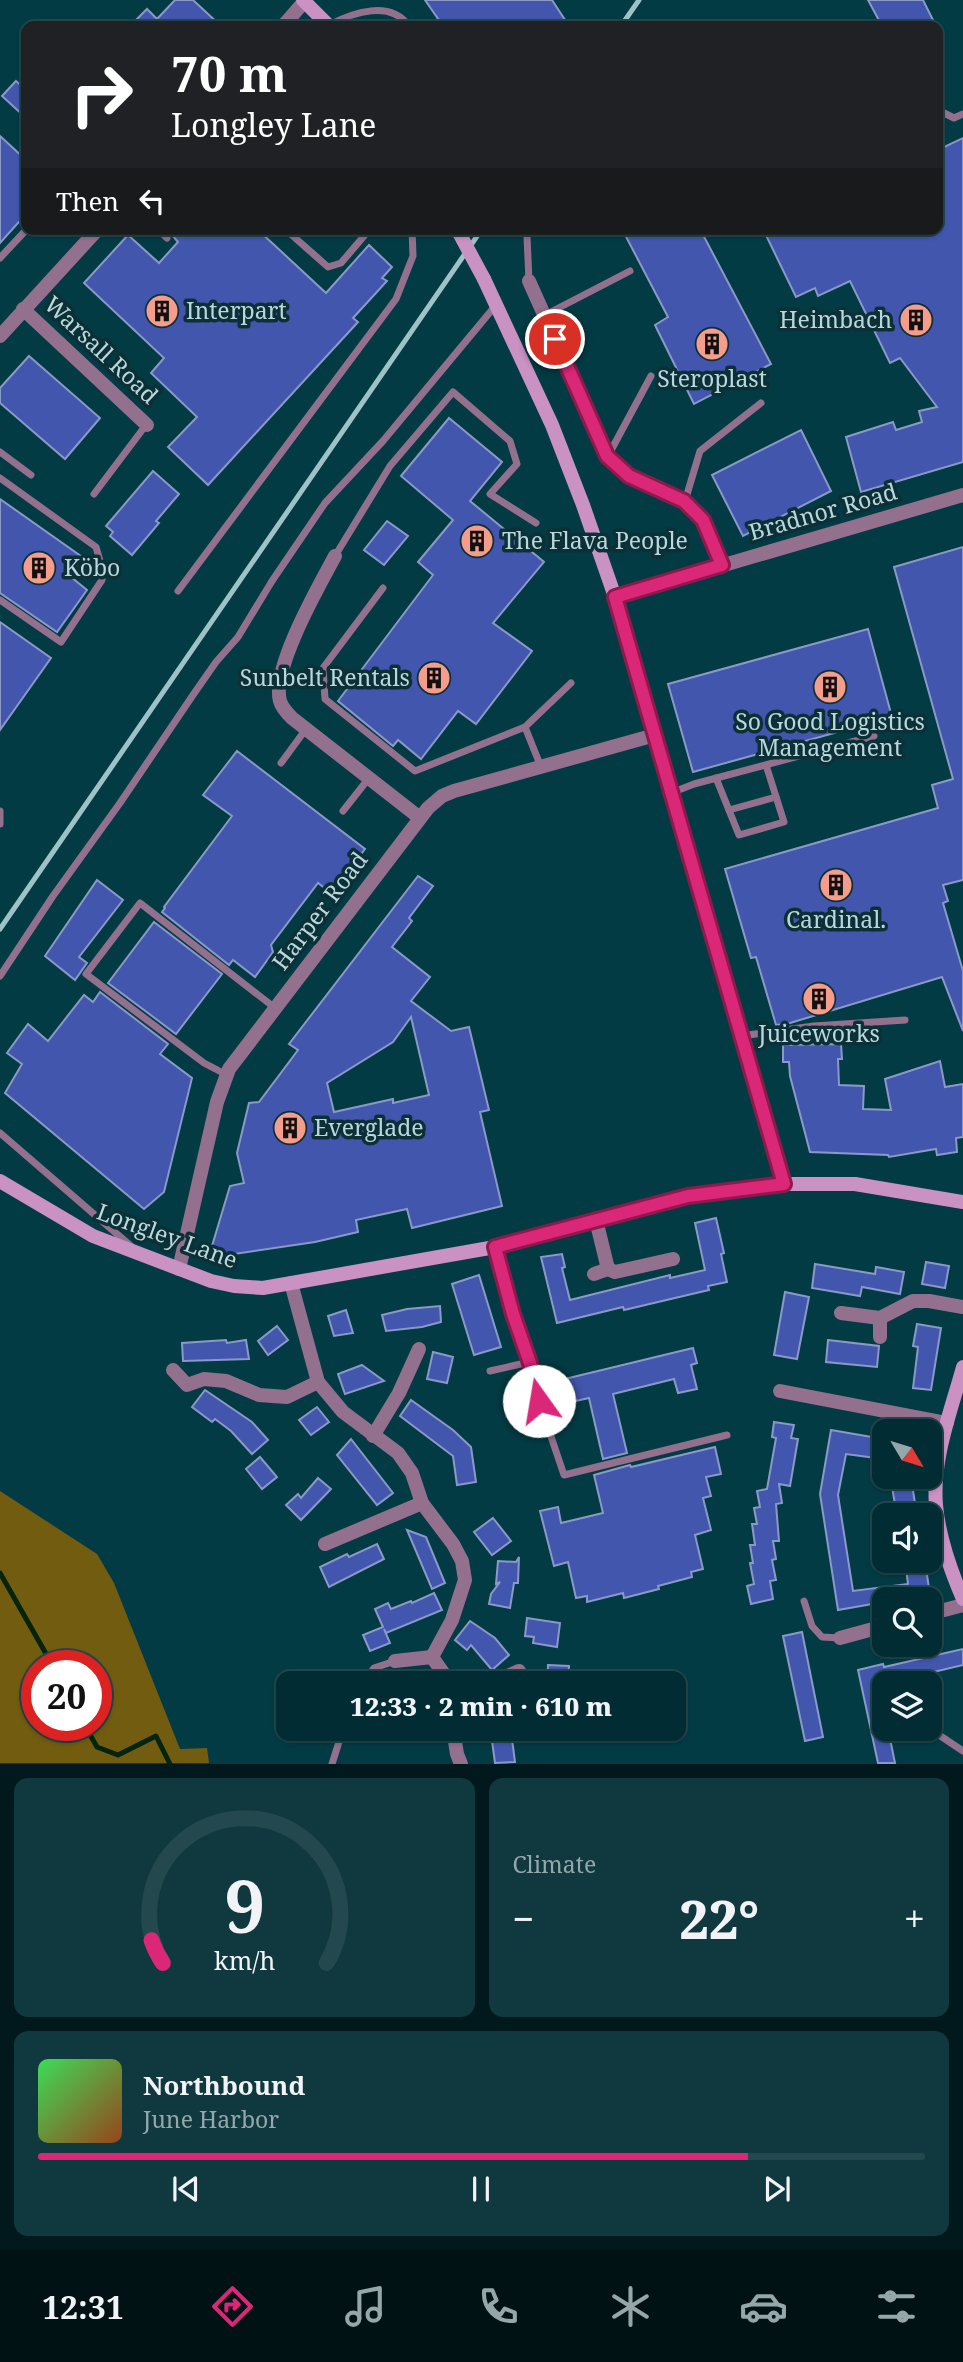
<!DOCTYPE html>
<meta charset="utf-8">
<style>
:root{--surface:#022c33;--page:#10383f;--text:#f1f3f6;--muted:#96a7ac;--line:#23484e;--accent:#db2777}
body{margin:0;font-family:"Noto Serif",serif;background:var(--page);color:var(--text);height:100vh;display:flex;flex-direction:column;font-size:26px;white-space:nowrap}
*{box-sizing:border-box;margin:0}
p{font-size:23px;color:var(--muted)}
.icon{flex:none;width:38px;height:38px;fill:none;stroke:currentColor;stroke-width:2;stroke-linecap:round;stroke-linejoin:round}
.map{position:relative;height:1764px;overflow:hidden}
.panel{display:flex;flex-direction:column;gap:14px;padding:14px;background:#01181c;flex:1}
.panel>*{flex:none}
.guide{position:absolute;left:21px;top:21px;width:922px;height:214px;border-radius:14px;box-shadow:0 2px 5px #0004,0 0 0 2px var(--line);background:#202124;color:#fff;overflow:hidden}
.needle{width:46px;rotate:128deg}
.fabs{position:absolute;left:872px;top:1419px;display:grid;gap:14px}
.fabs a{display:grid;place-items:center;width:70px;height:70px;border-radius:14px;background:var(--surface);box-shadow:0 2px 5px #0004,0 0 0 2px var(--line);font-size:35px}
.speed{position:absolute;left:21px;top:1650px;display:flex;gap:14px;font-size:35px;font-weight:700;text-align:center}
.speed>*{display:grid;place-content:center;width:91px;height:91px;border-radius:50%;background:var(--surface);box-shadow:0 2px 5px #0004,0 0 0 2px var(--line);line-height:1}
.speed .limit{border:10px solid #d22;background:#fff;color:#111}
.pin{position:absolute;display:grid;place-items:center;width:60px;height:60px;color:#fff;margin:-30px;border:4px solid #fff;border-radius:50%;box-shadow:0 2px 7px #0007}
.me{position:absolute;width:77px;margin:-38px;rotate:347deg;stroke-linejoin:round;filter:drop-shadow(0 0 5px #0008)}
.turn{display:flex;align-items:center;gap:24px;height:147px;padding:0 35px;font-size:32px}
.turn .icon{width:91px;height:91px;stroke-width:2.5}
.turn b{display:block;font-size:49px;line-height:60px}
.then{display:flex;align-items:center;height:66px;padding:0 35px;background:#0003;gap:14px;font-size:26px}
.big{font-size:52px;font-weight:800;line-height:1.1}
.panel .widget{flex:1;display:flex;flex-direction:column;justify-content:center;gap:10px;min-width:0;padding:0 24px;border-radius:14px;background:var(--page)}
.panel .dial{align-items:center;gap:0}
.dial svg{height:182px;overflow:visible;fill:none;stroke:var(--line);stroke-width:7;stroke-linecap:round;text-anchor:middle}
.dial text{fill:var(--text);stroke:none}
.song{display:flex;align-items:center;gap:21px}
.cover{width:84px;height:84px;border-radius:10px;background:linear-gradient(135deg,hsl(130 70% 55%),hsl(20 70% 35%))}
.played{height:7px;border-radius:4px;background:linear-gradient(90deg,var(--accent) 80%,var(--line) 80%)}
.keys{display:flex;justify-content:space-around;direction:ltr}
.heat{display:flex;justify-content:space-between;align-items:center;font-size:38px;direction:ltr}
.panel .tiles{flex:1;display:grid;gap:14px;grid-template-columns:1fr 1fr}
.widget:last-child{grid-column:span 2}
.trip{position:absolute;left:276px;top:1671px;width:410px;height:70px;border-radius:14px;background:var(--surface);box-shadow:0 2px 5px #0004,0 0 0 2px var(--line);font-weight:800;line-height:70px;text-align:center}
.tab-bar{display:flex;height:112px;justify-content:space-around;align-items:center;background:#011214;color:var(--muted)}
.tab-bar .icon{width:49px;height:49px}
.tab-bar .selected{color:var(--accent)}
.tab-bar b{font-size:32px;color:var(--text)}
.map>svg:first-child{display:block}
.green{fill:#725c10;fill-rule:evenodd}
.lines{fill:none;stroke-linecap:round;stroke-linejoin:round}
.stream{stroke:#04240e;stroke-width:5}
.building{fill:#4256ae;stroke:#8a99c6;stroke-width:2;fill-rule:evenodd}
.lane{stroke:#94708f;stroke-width:7}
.street{stroke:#94708f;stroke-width:14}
.secondary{stroke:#ca91c3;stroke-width:14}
.rail{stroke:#9fc2c8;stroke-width:5}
.secondary-bridge{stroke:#ca91c3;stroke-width:14}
.route-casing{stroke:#8e194d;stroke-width:18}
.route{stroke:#db2777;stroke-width:12}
.labels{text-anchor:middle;stroke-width:7;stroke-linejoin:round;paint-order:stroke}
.poi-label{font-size:23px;fill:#b9d8de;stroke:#0c3036;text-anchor:start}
.street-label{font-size:23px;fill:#b9d8de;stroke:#0c3036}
</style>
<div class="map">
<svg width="963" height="1764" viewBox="0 0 963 1764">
<rect width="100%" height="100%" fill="#033b44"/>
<path class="green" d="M0 1491 97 1554 114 1583 180 1749 207 1748 209 1763H0ZM37 1666H96V1726H37Z"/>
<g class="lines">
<g class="stream">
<path d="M0 1573 53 1666"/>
<path d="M85 1726 97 1747 118 1755 156 1736 170 1764"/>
</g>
</g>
<g class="building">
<path d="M175 0H193L221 26H130L147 9 157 19Z"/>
<path d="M425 0H552L569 26H443Z"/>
<path d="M868 0H923L936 26H882Z"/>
<path d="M16 81 26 90V118L2 96Z"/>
<path d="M0 136 26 160V214L0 243Z"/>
<path d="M963 138V462L861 492 846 437 893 422 896 430 922 422 919 411 937 407 900 358 890 363 850 281 818 296 815 288 796 297 763 229H938V150Z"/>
<path d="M167 229H257L326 293 369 245 392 267 382 278 387 281 353 318 358 322 208 485 168 447 197 417 151 373 164 358 84 283 128 235 159 263 178 242Z"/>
<path d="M622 229H700L771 364 694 404 655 325 668 317Z"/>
<path d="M29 356 100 418 65 459 0 403V388Z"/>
<path d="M449 418 502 462 470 501 544 562 493 623 532 651 476 724 458 711 421 759 398 740 393 746 338 701 433 575 418 562 453 520 401 476Z"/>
<path d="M801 430 831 491 743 536 712 475Z"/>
<path d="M153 471 179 494 156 521 159 523 132 555 110 536 113 532 106 526Z"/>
<path d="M0 499 85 559 71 577 87 590 57 632 0 593Z"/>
<path d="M387 521 408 536 384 565 364 550Z"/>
<path d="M963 547V880L943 885 948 901 943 903 963 971V1031L942 977 790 1023 776 1025 756 957 751 958 725 869 938 808 932 785 953 779 894 567Z"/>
<path d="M0 622 51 658 0 730Z"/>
<path d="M868 629 892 717 693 772 668 684Z"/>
<path d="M237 751 365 849 331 893 318 883 271 945 273 952 255 977 233 960 229 965 162 912 165 908 164 907 232 816 203 795Z"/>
<path d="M418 876 433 886 409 918 412 921 392 947 430 977 411 1001 451 1031 469 1027 489 1110 480 1112 502 1206 412 1228 407 1209 356 1220 358 1232 315 1242 221 1256 212 1246 230 1186 244 1183 237 1153 249 1103 259 1102 298 1050 289 1044ZM411 1017 429 1095 393 1103V1099L334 1112 327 1083 393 1042Z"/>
<path d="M97 880 123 900 79 957 87 963 75 980 45 956Z"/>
<path d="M154 922 222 974 176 1034 108 983Z"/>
<path d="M100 992 168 1044 160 1054 192 1078 164 1192 144 1209 5 1093 22 1064 7 1053 28 1024 48 1041 84 995 93 1002Z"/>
<path d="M841 1044 842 1059H838L839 1085 864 1086 863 1109 891 1110 885 1079 940 1061 945 1087 963 1084V1137L956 1138 957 1152 937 1155 936 1149 889 1157 888 1155 810 1152 790 1076 789 1062H783V1045Z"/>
<path d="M716 1218 724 1253 721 1254 727 1282 708 1286 709 1290 624 1310 623 1307 557 1323 541 1257 562 1254 565 1267 562 1268 570 1300 670 1275V1278L705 1270 695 1223Z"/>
<path d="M926 1262 949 1266 945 1288 922 1284Z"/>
<path d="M815 1264 875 1274 876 1267 904 1272 900 1294 862 1287 860 1296 812 1288Z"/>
<path d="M479 1275 501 1347 474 1355 452 1284Z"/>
<path d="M785 1292 809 1297 797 1359 774 1355Z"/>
<path d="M440 1306 441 1322 422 1327 386 1331 382 1315 407 1309Z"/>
<path d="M346 1310 353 1333 334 1336 328 1316Z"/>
<path d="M917 1324 941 1328 931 1390 913 1388 918 1347 913 1346Z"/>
<path d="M277 1326 288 1340 268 1355 258 1341Z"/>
<path d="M226 1340 227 1343 246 1340 249 1359 183 1361 182 1343Z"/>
<path d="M828 1340 879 1346 877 1367 826 1362Z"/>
<path d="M693 1348 697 1363 691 1365 697 1389 678 1393 674 1379 613 1394 627 1453 603 1459 589 1398 549 1407 544 1384Z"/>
<path d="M433 1352 453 1357 447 1383 427 1379Z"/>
<path d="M362 1365 384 1381 345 1394 338 1374Z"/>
<path d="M205 1390 252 1422 268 1440 252 1454 231 1431 215 1419 212 1422 192 1407Z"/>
<path d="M411 1400 453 1430 471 1447 476 1482 457 1485 453 1456 400 1416Z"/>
<path d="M317 1407 329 1422 311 1435 299 1420Z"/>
<path d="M774 1422 794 1425 791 1438 798 1439 790 1486 779 1484 782 1503 776 1504 779 1541H773L776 1559 772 1560 776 1580 770 1581 773 1599 751 1604 747 1586 754 1584 750 1563H753L750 1545H755L752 1524H757L754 1508 760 1507 757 1491 767 1489 776 1438 772 1437Z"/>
<path d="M831 1430 884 1439V1459L846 1454 838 1495 853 1591 908 1584 905 1561H925L930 1595 884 1600V1602L838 1610 820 1494Z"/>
<path d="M351 1439 393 1493 377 1505 337 1455Z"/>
<path d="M715 1447 721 1474 706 1477 711 1496 703 1498 711 1530 695 1535 703 1569 691 1572 692 1577 658 1586 659 1589 624 1598 623 1593 587 1602V1596L576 1598 568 1562 554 1566 540 1511 558 1507 561 1523 603 1513 594 1475 630 1465 631 1467Z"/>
<path d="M260 1457 277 1477 262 1489 246 1469Z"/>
<path d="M318 1478 331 1489 301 1520 286 1505 298 1494 301 1498Z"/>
<path d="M911 1478 917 1516H897L891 1481Z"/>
<path d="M493 1518 511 1541 492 1555 474 1532Z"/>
<path d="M407 1530 426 1537 445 1583 432 1589Z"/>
<path d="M377 1544 384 1559 329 1587 320 1567 347 1554 349 1557Z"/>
<path d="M519 1557 518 1583H514L510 1608 489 1604 491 1594 500 1582 496 1584 498 1561 516 1562Z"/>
<path d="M434 1593 442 1610 386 1633 384 1629 390 1643 370 1651 363 1635 383 1627 375 1609 388 1603 391 1609 411 1601 412 1603Z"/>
<path d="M527 1618 560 1623 557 1647 533 1643 534 1637 525 1636Z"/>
<path d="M470 1621 495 1638 509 1655 492 1670 471 1645 467 1650 455 1640Z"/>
<path d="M802 1632 823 1737 805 1741 783 1636Z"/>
<path d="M963 1649V1665L879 1685 884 1709V1729H888L895 1763H878L858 1670 883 1664 884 1667Z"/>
<path d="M548 1665 569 1666 568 1684H547Z"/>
<path d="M512 1739 515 1762 495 1763 492 1741Z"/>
</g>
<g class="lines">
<g class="lane">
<path d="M329 25C354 12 390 0 409 26"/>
<path d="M938 110 954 118 963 114"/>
<path d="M158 229 167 238"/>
<path d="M285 229 328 267 341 263 370 229"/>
<path d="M0 258 27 229"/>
<path d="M529 281 527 236 532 229"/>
<path d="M545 315 630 271"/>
<path d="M0 452 31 475"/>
<path d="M608 456 651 376"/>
<path d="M0 478 96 547 102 568V580L61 642 0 600"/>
<path d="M94 494 146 425"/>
<path d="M685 501 700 451 761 403"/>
<path d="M335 556 390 466 453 392 510 441 517 464 490 494 536 523"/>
<path d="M383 588 323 668 325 699 415 771 525 727"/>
<path d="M178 591 396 299 413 256 412 229"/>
<path d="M281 763 306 729"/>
<path d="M541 767 525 727 571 683"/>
<path d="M716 778 739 835 784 822 766 765"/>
<path d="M671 793 694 784 874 736"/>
<path d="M729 810 776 797"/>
<path d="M0 811V824"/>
<path d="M343 811 369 778"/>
<path d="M0 976 53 896 120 803 193 695 216 662 238 637 272 581 325 503 383 441 496 305"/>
<path d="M741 1036 814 1026 905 1020"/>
<path d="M227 1075 204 1063 86 974 140 903 275 1008"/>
<path d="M0 1133 132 1247"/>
<path d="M530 1362 539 1401 564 1475 727 1435"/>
<path d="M490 1371 530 1362 513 1314 495 1247"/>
<path d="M804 1601 812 1626 822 1637 840 1638"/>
<path d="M362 1684 374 1668 395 1661"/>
<path d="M933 1731 963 1751"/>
<path d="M332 1764 343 1729"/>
</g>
<g class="street">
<path d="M283 26 304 2"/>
<path d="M529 281 607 456 629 476 684 501 703 520 722 565"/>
<path d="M23 309 147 425"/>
<path d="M0 336 98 229"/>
<path d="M335 556C319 586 271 669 280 701 282 708 287 713 292 718L420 818"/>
<path d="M615 597 963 495"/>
<path d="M179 1269 217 1102 229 1069 428 808 442 796 454 791 655 735"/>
<path d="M608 1269 615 1272 673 1259"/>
<path d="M594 1274 608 1269 596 1220"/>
<path d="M291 1283 318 1382 343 1412 398 1453 412 1473 422 1503 453 1544 462 1561 465 1580 452 1620 432 1657 451 1684"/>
<path d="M841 1313 880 1318 913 1301H929L963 1307"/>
<path d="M880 1318V1337"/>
<path d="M173 1370 187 1385 204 1379 226 1381 259 1395 287 1397 318 1382"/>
<path d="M780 1391 947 1423"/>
<path d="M373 1436 399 1393 419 1349"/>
<path d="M325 1544 422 1503"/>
<path d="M929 1614 963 1605"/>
<path d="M840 1638 884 1626"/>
<path d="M395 1661 432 1657"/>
<path d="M490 1684 519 1671 526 1684"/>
<path d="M453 1729 457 1754 461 1764"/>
</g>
<g class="secondary">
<path d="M303 0 329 26"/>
<path d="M484 279 552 425 583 505 615 597 784 1184"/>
<path d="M0 1181 93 1236 211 1281 234 1286 263 1288 495 1247 688 1196 784 1184H855L963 1202"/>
<path d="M963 1367C951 1411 932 1459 936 1505 939 1538 950 1569 963 1599"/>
</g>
<g class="rail">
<path d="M621 26 639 0"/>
<path d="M0 929 482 229"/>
</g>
<path class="secondary-bridge" d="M457 229 484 279"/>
</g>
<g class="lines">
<defs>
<path id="route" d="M539 1401 530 1363 513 1314 495 1247 688 1196 784 1184 615 597 722 565 703 520 684 501 629 476 607 456 555 339"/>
</defs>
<use href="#route" class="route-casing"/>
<use href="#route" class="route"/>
</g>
<defs>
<symbol id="building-disc" viewBox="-11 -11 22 22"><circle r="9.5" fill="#f59d8d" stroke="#0c3036"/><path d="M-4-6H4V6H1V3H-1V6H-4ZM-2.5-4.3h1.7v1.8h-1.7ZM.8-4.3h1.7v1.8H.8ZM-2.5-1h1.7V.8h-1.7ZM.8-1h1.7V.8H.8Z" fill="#111"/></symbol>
</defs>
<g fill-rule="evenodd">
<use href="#building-disc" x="143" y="292" width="38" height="38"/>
<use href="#building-disc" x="897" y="301" width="38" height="38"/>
<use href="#building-disc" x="693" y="325" width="38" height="38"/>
<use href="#building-disc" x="458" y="522" width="38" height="38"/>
<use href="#building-disc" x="20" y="549" width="38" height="38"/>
<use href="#building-disc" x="415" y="659" width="38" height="38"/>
<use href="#building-disc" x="811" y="668" width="38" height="38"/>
<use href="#building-disc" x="817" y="866" width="38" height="38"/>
<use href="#building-disc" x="800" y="980" width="38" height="38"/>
<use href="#building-disc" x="271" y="1109" width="38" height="38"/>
</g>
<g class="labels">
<g class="poi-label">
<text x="186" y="319">Interpart</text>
<text x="892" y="328" text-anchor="end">Heimbach</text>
<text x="712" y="387" text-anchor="middle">Steroplast</text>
<text x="502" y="549">The Flava People</text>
<text x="64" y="576">Köbo</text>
<text x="410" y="686" text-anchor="end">Sunbelt Rentals</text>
<text x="830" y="730" text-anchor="middle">So Good Logistics<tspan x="830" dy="26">Management</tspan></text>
<text x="836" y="928" text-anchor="middle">Cardinal.</text>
<text x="819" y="1042" text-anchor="middle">Juiceworks</text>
<text x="314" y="1136">Everglade</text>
</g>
<g class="street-label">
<text transform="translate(101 350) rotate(43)" y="8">Warsall Road</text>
<text transform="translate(823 512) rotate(-16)" y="8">Bradnor Road</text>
<text transform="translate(320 911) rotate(-53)" y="8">Harper Road</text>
<text transform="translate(167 1236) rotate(20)" y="8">Longley Lane</text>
</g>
</g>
</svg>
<div class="fabs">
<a><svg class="needle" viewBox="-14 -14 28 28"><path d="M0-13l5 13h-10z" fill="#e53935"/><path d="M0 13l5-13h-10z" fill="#96a7ac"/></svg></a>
<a><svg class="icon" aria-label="sound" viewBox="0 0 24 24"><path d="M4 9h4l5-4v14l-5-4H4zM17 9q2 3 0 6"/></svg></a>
<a><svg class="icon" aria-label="search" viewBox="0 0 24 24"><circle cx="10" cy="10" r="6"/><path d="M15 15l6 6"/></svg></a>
<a><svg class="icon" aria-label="layers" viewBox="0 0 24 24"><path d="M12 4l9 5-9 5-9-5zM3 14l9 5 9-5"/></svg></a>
</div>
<div class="speed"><div class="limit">20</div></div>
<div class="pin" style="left:555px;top:339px;background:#d93025"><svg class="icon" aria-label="arrive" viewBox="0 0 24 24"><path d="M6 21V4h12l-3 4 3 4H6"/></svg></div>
<svg class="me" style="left:539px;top:1401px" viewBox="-20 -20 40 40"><circle r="19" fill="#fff"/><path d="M0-13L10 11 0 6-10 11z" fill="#db2777"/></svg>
<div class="trip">12:33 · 2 min · 610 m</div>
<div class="guide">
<div class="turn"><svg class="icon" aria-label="right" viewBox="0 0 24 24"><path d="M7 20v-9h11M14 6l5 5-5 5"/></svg><div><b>70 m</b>Longley Lane</div></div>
<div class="then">Then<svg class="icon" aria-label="left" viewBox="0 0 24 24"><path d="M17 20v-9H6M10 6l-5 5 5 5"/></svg></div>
</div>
</div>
<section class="panel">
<div class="tiles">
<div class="widget dial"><svg viewBox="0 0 100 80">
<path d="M14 69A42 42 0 1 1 86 69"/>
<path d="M14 69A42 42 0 0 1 9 59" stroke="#db2777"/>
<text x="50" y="56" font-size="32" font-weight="700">9</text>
<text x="50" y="72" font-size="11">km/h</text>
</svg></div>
<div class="widget"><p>Climate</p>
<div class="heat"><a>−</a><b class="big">22°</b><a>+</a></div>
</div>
<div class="widget">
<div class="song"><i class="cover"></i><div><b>Northbound</b><p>June Harbor</p></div></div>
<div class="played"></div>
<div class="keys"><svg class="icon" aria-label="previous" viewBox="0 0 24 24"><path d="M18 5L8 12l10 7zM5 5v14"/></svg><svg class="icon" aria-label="pause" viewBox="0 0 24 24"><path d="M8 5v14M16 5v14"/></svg><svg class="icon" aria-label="next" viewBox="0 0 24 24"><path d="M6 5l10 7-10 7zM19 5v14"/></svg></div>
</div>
</div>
</section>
<nav class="tab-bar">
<b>12:31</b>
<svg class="icon selected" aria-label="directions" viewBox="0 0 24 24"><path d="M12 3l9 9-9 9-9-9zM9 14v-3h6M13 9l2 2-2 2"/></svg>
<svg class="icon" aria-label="music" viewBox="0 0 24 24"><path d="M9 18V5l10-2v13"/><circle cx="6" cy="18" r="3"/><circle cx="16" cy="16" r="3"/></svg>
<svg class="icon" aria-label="phone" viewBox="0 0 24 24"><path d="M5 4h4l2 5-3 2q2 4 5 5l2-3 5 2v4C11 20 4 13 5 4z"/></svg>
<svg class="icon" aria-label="climate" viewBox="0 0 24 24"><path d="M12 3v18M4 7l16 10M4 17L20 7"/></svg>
<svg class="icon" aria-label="car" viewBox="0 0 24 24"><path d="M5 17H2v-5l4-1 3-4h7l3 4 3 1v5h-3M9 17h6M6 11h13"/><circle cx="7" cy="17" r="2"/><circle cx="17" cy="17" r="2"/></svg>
<svg class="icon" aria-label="filters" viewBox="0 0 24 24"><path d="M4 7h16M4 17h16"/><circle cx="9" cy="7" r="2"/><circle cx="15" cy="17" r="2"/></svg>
</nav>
